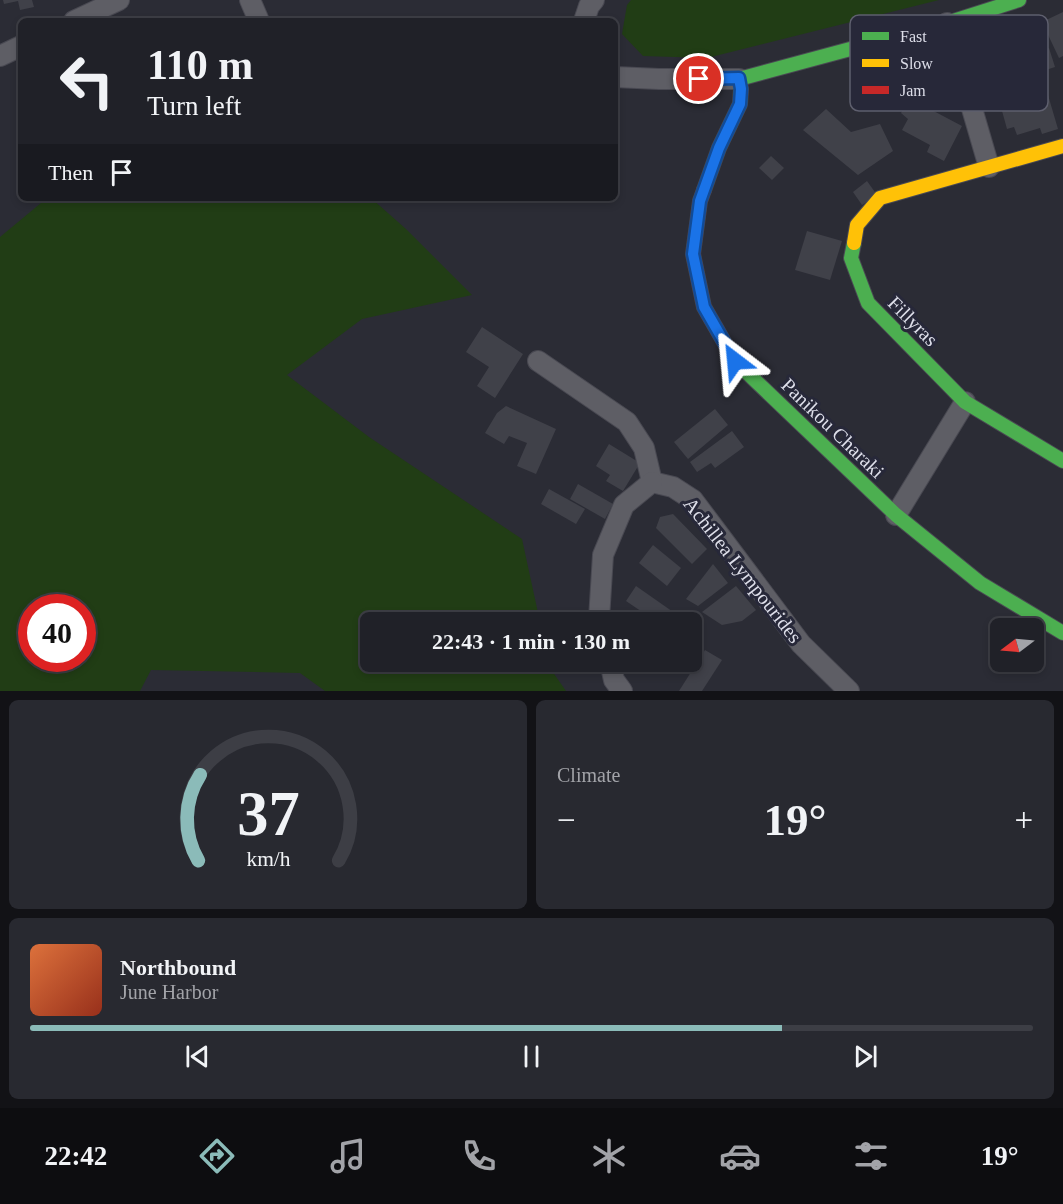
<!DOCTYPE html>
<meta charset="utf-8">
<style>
:root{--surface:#202128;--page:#282930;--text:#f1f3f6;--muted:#a2a3a8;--line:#3d3e45;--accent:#8bbbb9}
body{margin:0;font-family:"Times New Roman",serif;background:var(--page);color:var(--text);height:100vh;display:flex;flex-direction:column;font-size:22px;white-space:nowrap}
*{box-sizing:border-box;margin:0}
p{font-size:20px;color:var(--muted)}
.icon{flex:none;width:33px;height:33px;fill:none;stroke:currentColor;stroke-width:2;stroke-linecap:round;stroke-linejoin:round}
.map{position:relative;height:691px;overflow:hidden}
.side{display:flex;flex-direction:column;gap:9px;padding:9px;background:#121216;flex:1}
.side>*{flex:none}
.banner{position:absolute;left:18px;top:18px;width:600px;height:183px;border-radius:9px;box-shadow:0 3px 9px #0003,0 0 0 2px var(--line);background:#202128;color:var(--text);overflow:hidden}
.needle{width:39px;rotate:254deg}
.tools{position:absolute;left:990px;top:618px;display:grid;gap:12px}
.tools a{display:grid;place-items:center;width:54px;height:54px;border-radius:9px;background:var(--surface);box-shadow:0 3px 9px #0003,0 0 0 2px var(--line);font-size:30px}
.speed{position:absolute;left:18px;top:594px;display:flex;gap:12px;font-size:30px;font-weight:700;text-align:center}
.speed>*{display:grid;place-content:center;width:78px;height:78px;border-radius:50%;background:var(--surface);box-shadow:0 3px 9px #0003,0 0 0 2px var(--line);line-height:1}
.speed .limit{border:9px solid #d22;background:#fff;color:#111}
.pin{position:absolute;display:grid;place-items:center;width:51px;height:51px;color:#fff;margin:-26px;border:3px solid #fff;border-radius:50%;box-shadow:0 2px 6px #0007}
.me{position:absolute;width:66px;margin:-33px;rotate:331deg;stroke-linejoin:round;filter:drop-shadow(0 0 4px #0008)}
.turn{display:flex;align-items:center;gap:21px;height:126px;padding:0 30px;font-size:27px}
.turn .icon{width:78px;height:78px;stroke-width:2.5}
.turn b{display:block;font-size:42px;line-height:51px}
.then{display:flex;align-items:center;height:57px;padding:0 30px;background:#0003;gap:12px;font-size:22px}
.big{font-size:45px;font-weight:700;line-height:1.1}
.side .widget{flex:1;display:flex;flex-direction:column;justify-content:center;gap:9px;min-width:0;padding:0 21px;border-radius:9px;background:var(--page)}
.side .dial{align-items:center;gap:0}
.dial svg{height:156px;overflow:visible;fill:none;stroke:var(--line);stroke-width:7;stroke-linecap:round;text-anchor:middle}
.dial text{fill:var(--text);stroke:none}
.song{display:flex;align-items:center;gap:18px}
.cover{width:72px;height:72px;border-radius:9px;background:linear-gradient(135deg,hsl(20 70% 55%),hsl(10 70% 35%))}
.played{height:6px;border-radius:3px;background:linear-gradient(90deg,var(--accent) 75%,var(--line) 75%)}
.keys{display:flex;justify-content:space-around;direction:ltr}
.heat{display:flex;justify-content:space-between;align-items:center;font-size:33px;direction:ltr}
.side .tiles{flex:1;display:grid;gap:9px;grid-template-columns:1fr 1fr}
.widget:last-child{grid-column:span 2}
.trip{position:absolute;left:360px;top:612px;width:342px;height:60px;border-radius:9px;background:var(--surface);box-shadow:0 3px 9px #0003,0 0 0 2px var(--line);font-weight:700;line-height:60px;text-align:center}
.tabs{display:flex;height:96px;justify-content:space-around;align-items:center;background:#0d0d10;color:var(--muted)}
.tabs .icon{width:42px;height:42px}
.tabs .selected{color:var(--accent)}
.tabs b{font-size:27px;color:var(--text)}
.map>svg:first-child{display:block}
.green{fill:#213d15;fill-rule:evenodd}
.building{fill:#404149}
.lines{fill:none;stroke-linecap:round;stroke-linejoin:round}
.street-casing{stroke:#494952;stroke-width:22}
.fast-casing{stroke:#494952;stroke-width:16}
.slow-casing{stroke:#494952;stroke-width:16}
.jam-casing{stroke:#494952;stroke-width:16}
.street{stroke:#5e5e65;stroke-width:20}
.fast{stroke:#4caf50;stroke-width:14}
.slow{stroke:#ffc107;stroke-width:14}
.jam{stroke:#c62828;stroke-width:14}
.route-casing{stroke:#114b97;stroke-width:15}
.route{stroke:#1a73e8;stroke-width:10}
.labels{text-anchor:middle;stroke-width:6;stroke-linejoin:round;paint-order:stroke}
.street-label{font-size:20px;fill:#dddee9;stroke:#272839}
.key{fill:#272839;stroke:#5e5f6e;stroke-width:1.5}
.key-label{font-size:16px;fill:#dddee9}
</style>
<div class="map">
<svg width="1063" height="691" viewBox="0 0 1063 691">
<rect width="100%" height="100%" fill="#2b2c35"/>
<g class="green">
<path d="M631 0H939L707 58 643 56 622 34 627 5Z"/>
<path d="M47 198H371L406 229 472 295 362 319 287 375 369 437 522 539 540 622H370V662H548L550 668 566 691H325L300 673 151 670 140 691H0V237ZM32 608H82V658H32Z"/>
</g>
<g class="building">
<path d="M3 0H32L34 7 20 10 18 1 4 4Z"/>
<path d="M1063 12V56L1059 58 1042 22Z"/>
<path d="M1049 48 1055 67 1000 85 993 66Z"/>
<path d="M1015 95 1018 104 1048 95 1058 129 1042 134 1040 128 1017 135 1014 127 1007 129 999 100Z"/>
<path d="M909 98 962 126 944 161 927 152 930 145 902 130 908 119 901 113Z"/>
<path d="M826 109 851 132 880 124 893 151 858 175 803 130Z"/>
<path d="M771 156 784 168 772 180 759 168Z"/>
<path d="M867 181 877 195 862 205 853 192Z"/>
<path d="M807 231 842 241 830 280 795 270Z"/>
<path d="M482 327 523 354 495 398 477 386 489 367 466 352Z"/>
<path d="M506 406 556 429 536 474 517 466 527 443 509 436 504 444 485 433 497 413Z"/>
<path d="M715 409 728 425 688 459 674 442Z"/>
<path d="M732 431 744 447 715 468 711 463 697 472 690 462Z"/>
<path d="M609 444 640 463 623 491 606 481 610 475 596 466Z"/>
<path d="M578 484 613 504 605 519 570 499Z"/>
<path d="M549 489 585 509 576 524 541 504Z"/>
<path d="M673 514 707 549 692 564 656 528 660 517Z"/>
<path d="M653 545 681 568 667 586 639 563Z"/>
<path d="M713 564 728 583 698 606 686 599Z"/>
<path d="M636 586 676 614 671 622H657L626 601Z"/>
<path d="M736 586 756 610 742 621 722 625 702 612Z"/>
<path d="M632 615 644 622H631Z"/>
<path d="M705 650 722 660 702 691H679Z"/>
<path d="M637 662H647L639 674Z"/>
</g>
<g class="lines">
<defs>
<g id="street">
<path d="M250 0 259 21"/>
<path d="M74 21 119 0"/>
<path d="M584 21 589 6 594 0"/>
<path d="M947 23 989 167"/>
<path d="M0 56 21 46"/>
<path d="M615 77 659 79H739"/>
<path d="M538 361 627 422 644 448 652 482"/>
<path d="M652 482 673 487 693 500 801 644 849 691"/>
<path d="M896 515 965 402"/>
<path d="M600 622 599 619 603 555 624 505 652 482"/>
<path d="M610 662 614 680 622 691"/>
</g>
<g id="fast">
<path d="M704 190 719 148 740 104 741 89 739 79 947 23 1019 0"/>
<path d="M854 243 851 258 868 303 965 402 1063 461"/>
<path d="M740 366 896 515 980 583 1063 633"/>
</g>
<path id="slow" d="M854 243 857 225 880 198 1063 146"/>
<path id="jam" d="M704 190 700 201 693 254 704 307 735 361 740 366"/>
</defs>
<use href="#street" class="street-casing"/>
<use href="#fast" class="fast-casing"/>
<use href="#slow" class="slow-casing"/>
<use href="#jam" class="jam-casing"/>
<use href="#street" class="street"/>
<use href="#fast" class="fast"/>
<use href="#slow" class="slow"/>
<use href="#jam" class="jam"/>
</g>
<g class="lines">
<defs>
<path id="route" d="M699 79 739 78 741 89 740 104 719 148 700 201 693 254 704 307 735 361"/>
</defs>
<use href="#route" class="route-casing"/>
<use href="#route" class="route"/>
</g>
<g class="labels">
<g class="street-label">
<text transform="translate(913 321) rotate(45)" y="7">Fillyras</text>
<text transform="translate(833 428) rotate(44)" y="7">Panikou Charaki</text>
<text transform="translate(743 570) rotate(52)" y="7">Achillea Lympourides</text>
</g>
</g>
<rect x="850" y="15" width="198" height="96" rx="9" class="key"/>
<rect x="862" y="32" width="27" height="8" fill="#4caf50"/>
<rect x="862" y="59" width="27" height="8" fill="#ffc107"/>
<rect x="862" y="86" width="27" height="8" fill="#c62828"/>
<g class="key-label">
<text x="900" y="42">Fast</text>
<text x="900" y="69">Slow</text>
<text x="900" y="96">Jam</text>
</g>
</svg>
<div class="tools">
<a><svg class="needle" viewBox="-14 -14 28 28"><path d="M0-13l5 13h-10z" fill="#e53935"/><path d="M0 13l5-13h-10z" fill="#a2a3a8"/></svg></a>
</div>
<div class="speed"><div class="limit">40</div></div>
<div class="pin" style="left:699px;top:79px;background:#d93025"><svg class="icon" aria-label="arrive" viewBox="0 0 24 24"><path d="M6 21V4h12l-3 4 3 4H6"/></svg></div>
<svg class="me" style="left:735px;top:361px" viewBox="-20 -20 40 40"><path d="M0-17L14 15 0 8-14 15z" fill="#1a73e8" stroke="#fff" stroke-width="4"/></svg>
<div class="trip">22:43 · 1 min · 130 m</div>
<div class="banner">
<div class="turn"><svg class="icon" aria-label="left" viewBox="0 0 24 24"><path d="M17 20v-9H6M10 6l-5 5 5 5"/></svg><div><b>110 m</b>Turn left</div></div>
<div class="then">Then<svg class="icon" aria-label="arrive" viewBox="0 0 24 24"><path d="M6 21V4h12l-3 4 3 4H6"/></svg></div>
</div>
</div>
<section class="side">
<div class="tiles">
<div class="widget dial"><svg viewBox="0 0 100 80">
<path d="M14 69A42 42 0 1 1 86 69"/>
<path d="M14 69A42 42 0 0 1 15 25" stroke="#8bbbb9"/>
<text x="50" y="56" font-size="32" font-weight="700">37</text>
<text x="50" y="72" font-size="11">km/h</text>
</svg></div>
<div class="widget"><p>Climate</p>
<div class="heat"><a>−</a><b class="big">19°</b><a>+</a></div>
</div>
<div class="widget">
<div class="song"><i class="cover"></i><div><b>Northbound</b><p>June Harbor</p></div></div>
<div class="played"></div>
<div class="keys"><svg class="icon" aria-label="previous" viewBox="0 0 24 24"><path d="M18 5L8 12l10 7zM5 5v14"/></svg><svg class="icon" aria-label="pause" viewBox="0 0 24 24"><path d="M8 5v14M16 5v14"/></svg><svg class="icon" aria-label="next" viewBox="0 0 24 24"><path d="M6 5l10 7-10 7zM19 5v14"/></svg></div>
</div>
</div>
</section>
<nav class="tabs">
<b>22:42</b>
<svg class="icon selected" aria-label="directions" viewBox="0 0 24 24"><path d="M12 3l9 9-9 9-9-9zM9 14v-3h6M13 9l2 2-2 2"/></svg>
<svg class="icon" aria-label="music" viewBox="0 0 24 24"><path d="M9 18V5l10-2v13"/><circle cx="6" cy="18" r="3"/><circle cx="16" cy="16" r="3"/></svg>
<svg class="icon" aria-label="phone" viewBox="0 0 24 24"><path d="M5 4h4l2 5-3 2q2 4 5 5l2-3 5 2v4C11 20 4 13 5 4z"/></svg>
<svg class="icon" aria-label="climate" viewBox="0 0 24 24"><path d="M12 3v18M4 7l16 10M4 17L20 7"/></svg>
<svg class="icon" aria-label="car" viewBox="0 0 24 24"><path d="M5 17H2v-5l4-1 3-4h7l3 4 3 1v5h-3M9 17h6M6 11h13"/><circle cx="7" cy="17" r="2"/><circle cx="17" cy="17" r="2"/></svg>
<svg class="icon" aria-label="filters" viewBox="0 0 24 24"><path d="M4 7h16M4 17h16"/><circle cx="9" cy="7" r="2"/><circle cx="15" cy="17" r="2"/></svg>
<b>19°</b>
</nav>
